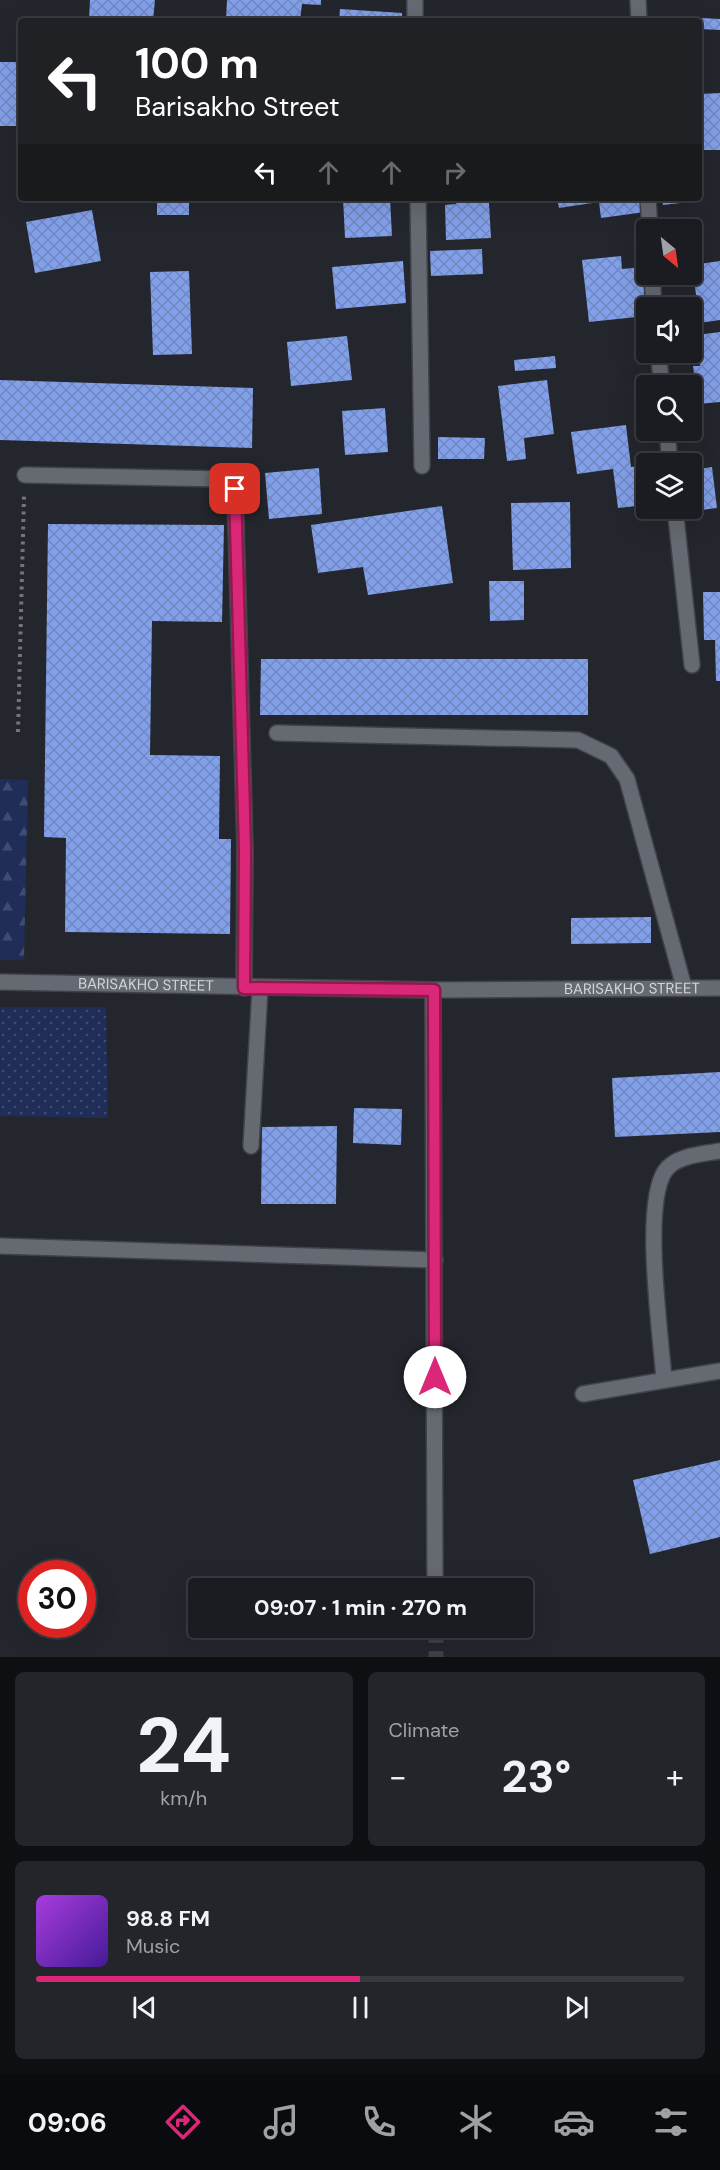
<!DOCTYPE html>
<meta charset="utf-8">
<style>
:root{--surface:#1a1c22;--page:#23252a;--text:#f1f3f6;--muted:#9fa1a5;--line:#383a40;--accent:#db2777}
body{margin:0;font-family:"DM Sans",sans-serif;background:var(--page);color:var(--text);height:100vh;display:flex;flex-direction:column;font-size:22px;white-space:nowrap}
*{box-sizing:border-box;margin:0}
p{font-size:20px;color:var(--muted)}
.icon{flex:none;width:33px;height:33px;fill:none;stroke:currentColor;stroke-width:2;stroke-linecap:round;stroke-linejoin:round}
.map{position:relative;height:1657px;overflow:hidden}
.side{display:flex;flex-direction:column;gap:15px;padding:15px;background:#0e0f13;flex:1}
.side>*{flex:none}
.hud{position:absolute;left:18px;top:18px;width:684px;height:183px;border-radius:6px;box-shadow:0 6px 24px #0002,0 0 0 2px var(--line);background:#202124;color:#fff;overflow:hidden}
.needle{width:39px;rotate:151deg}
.tools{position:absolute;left:636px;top:219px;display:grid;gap:12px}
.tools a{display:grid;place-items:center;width:66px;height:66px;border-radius:6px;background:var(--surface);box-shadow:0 6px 24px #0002,0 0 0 2px var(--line);font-size:30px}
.speed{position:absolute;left:18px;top:1560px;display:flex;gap:12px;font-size:30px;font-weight:700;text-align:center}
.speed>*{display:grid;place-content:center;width:78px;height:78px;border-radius:50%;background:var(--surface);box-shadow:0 6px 24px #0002,0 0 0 2px var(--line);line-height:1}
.speed .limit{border:9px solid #d22;background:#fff;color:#111}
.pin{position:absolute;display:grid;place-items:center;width:51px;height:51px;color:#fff;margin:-26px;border-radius:12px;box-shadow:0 3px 9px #0006}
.me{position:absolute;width:66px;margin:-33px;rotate:0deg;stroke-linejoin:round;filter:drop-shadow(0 0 4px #0008)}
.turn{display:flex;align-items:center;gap:21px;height:126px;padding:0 18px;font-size:27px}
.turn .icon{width:78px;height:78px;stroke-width:2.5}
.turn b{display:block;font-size:42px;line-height:51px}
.lanes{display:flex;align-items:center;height:57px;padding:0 18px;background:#0003;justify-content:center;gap:30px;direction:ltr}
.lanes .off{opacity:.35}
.big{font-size:45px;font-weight:700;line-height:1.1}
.side .tile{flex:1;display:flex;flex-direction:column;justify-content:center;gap:9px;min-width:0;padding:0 21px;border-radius:9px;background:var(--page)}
.side .dial{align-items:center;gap:0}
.dial b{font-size:78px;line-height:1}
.song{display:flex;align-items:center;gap:18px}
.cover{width:72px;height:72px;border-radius:9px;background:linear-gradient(135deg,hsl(280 70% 55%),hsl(260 70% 35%))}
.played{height:6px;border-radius:3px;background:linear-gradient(90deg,var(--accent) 50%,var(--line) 50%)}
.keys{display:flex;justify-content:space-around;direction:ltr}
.heat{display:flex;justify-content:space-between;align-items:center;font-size:33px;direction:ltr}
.side .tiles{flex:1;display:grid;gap:15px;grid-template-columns:1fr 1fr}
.tile:last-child{grid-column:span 2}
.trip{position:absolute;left:188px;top:1578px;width:345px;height:60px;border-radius:6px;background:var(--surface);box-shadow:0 6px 24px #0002,0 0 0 2px var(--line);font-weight:700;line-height:60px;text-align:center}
.menu{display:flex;height:96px;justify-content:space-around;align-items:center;background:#0a0b0e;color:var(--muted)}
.menu .icon{width:42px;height:42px}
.menu .selected{color:var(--accent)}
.menu b{font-size:27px;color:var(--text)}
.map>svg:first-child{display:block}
.grass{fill:url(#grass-dots)}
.forest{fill:url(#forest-firs)}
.building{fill:url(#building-cross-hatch)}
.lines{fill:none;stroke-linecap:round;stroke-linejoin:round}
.minor-tunnel{stroke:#3d4047;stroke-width:15;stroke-dasharray:15 8;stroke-linecap:butt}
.minor-casing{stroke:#404248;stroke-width:18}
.path{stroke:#73757b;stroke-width:4;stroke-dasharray:3 4.5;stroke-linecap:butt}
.minor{stroke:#656971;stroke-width:15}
.route-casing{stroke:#8e194d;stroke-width:15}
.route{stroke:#db2777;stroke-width:10}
.labels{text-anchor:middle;stroke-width:6;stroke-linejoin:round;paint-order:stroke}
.street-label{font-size:15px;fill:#d3d5d9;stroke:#1a1c23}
</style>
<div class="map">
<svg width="720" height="1657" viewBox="0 0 720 1657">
<defs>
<pattern id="grass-dots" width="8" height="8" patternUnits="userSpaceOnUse" patternTransform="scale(1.5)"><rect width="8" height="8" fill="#1f2d58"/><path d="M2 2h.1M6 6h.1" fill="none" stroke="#3f4b6f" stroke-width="1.8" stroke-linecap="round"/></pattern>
<pattern id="forest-firs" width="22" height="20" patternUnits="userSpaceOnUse" patternTransform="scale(1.5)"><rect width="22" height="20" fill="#1f2d58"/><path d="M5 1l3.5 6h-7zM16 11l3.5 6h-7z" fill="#3f4b6f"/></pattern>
<pattern id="building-cross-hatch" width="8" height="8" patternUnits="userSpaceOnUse" patternTransform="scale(1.5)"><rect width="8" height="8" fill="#829fe9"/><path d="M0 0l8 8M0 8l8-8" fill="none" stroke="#7187bf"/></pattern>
</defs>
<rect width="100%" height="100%" fill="#23262d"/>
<path class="grass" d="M0 1007H106L108 1118 0 1116Z"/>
<path class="forest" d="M0 779 28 780 24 960H0Z"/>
<g class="building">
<path d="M90 0H155L153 21H89Z"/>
<path d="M227 0H321V5L302 4 300 21 226 19Z"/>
<path d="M340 9 402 13V21H339Z"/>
<path d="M702 18 720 19V30L701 29Z"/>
<rect x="0" y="62" width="21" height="64"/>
<path d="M720 93V150H699V94Z"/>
<rect x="157" y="198" width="32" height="17"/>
<path d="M343 198H390L392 236 345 238Z"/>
<path d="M456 198H501L502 202 489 203 491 238 446 240 445 205 456 204Z"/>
<path d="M557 198H643L645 212 601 218 599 202 559 208Z"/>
<path d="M662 198H689V202L663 205Z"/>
<path d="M92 210 101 261 35 273 26 222Z"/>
<path d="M482 249 483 274 431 276 430 251Z"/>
<path d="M621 256 622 269 642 267 646 316 589 322 582 260Z"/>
<path d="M403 261 406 303 336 309 332 267Z"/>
<path d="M720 261V320L692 324V308H665L697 302 692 265Z"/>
<path d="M189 271 192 354 153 355 150 272Z"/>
<path d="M720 332V402L698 404 693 366H700L696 335Z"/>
<path d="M347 336 352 380 291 386 287 342Z"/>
<path d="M555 356 556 368 515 371 514 360Z"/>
<path d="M0 380 253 388 252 448 0 440Z"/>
<path d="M547 380 554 434 524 438 526 459 507 461 498 386Z"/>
<path d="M385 408 388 452 345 455 342 411Z"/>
<path d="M626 425 631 467 646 465V505L618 508 613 469 577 474 571 432Z"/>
<path d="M438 437 485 438 484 459H438Z"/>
<path d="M712 467 717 508 685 512V508H692V470Z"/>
<path d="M319 468 322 514 269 519 265 473Z"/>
<path d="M570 502 571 568 513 570 511 503Z"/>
<path d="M442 506 453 583 368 595 363 567 318 573 311 525Z"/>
<path d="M48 524 224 525 222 622 152 621 150 755 220 756 219 839H231L230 934 65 932 66 838 44 837Z"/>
<path d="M489 581H524V620L490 621Z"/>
<path d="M703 592H720V681H716L715 640H704Z"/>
<path d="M261 659H588V715H260Z"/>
<path d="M651 917V943L571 944V918Z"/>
<path d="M720 1072V1132L615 1137 612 1078Z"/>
<path d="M354 1108 402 1109 401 1145 353 1143Z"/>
<path d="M337 1126 336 1204H261L262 1127Z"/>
<path d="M720 1460V1537L650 1554 633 1480Z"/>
</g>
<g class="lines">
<path class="minor-tunnel" d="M436 1628V1657"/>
<defs>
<g id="minor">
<path d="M415 0V21"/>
<path d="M638 0 639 21"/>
<path d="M418 198 422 466"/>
<path d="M648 198 650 230"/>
<path d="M652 274 654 308"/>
<path d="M658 352 662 386"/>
<path d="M667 430 670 464"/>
<path d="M25 475 224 479 235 489 245 849 244 988"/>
<path d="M675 508 692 665"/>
<path d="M277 733 578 740 611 756 627 779 684 987"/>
<path id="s1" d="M0 982 433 990 720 988"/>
<path d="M433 990 435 1588"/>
<path d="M251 1146 260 989"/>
<path d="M0 1246 435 1260"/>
<path d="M664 1380C661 1335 642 1206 665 1171 676 1155 703 1154 720 1151"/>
<path d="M583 1394 720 1371"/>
</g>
</defs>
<use href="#minor" class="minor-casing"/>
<path class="path" d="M18 732 24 496"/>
<use href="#minor" class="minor"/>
</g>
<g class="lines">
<defs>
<path id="route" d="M235 489 245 849 244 988 434 990 435 1377"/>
</defs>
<use href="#route" class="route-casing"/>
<use href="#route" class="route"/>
</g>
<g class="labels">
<g class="street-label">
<text dy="5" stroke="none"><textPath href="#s1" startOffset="146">BARISAKHO STREET</textPath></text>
<text dy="5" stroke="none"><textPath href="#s1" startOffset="632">BARISAKHO STREET</textPath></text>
</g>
</g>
</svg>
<div class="tools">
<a><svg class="needle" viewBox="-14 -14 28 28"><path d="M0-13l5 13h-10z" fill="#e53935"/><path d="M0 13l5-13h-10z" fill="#9fa1a5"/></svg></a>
<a><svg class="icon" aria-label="sound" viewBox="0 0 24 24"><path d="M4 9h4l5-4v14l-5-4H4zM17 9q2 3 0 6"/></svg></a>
<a><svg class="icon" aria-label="search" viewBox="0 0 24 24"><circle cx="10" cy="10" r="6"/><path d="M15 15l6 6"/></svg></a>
<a><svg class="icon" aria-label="layers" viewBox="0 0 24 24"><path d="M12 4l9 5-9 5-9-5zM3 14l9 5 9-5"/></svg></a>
</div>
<div class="speed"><div class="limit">30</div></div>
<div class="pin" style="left:235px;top:489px;background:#d93025"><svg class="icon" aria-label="arrive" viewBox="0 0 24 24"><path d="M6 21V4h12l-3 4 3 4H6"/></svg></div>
<svg class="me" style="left:435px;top:1377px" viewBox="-20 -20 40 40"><circle r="19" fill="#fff"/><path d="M0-13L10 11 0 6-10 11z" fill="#db2777"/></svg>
<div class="trip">09:07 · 1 min · 270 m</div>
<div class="hud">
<div class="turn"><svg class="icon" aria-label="left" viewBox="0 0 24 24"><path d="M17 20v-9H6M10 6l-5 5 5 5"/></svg><div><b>100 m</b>Barisakho Street</div></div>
<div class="lanes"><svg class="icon" aria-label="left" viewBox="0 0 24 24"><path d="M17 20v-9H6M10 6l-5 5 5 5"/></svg><svg class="icon off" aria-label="ahead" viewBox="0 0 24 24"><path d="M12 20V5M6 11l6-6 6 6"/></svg><svg class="icon off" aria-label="ahead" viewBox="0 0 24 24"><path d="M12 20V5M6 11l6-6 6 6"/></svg><svg class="icon off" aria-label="right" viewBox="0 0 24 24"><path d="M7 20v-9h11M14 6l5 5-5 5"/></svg></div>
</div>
</div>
<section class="side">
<div class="tiles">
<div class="tile dial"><b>24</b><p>km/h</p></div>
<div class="tile"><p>Climate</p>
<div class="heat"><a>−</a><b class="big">23°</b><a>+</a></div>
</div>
<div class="tile">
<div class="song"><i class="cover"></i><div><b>98.8 FM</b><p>Music</p></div></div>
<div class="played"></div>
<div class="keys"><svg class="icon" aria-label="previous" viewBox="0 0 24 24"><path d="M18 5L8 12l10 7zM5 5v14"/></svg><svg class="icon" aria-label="pause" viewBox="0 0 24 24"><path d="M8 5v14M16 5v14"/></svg><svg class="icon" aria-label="next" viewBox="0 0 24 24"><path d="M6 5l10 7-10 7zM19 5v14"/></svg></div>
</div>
</div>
</section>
<nav class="menu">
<b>09:06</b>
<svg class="icon selected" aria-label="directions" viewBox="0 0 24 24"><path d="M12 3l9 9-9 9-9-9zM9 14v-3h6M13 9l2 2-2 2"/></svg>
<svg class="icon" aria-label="music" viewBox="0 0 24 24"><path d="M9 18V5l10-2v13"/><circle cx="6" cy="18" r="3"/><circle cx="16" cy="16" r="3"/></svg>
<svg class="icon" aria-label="phone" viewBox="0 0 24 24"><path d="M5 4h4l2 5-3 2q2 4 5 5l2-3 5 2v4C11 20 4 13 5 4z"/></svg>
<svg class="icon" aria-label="climate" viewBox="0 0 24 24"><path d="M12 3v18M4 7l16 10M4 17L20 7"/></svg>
<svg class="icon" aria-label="car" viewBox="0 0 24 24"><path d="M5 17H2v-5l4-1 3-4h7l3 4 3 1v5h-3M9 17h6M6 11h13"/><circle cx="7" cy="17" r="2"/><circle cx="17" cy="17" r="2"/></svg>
<svg class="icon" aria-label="filters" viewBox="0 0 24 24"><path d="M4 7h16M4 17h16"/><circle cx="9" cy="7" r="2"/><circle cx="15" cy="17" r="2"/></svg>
</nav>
